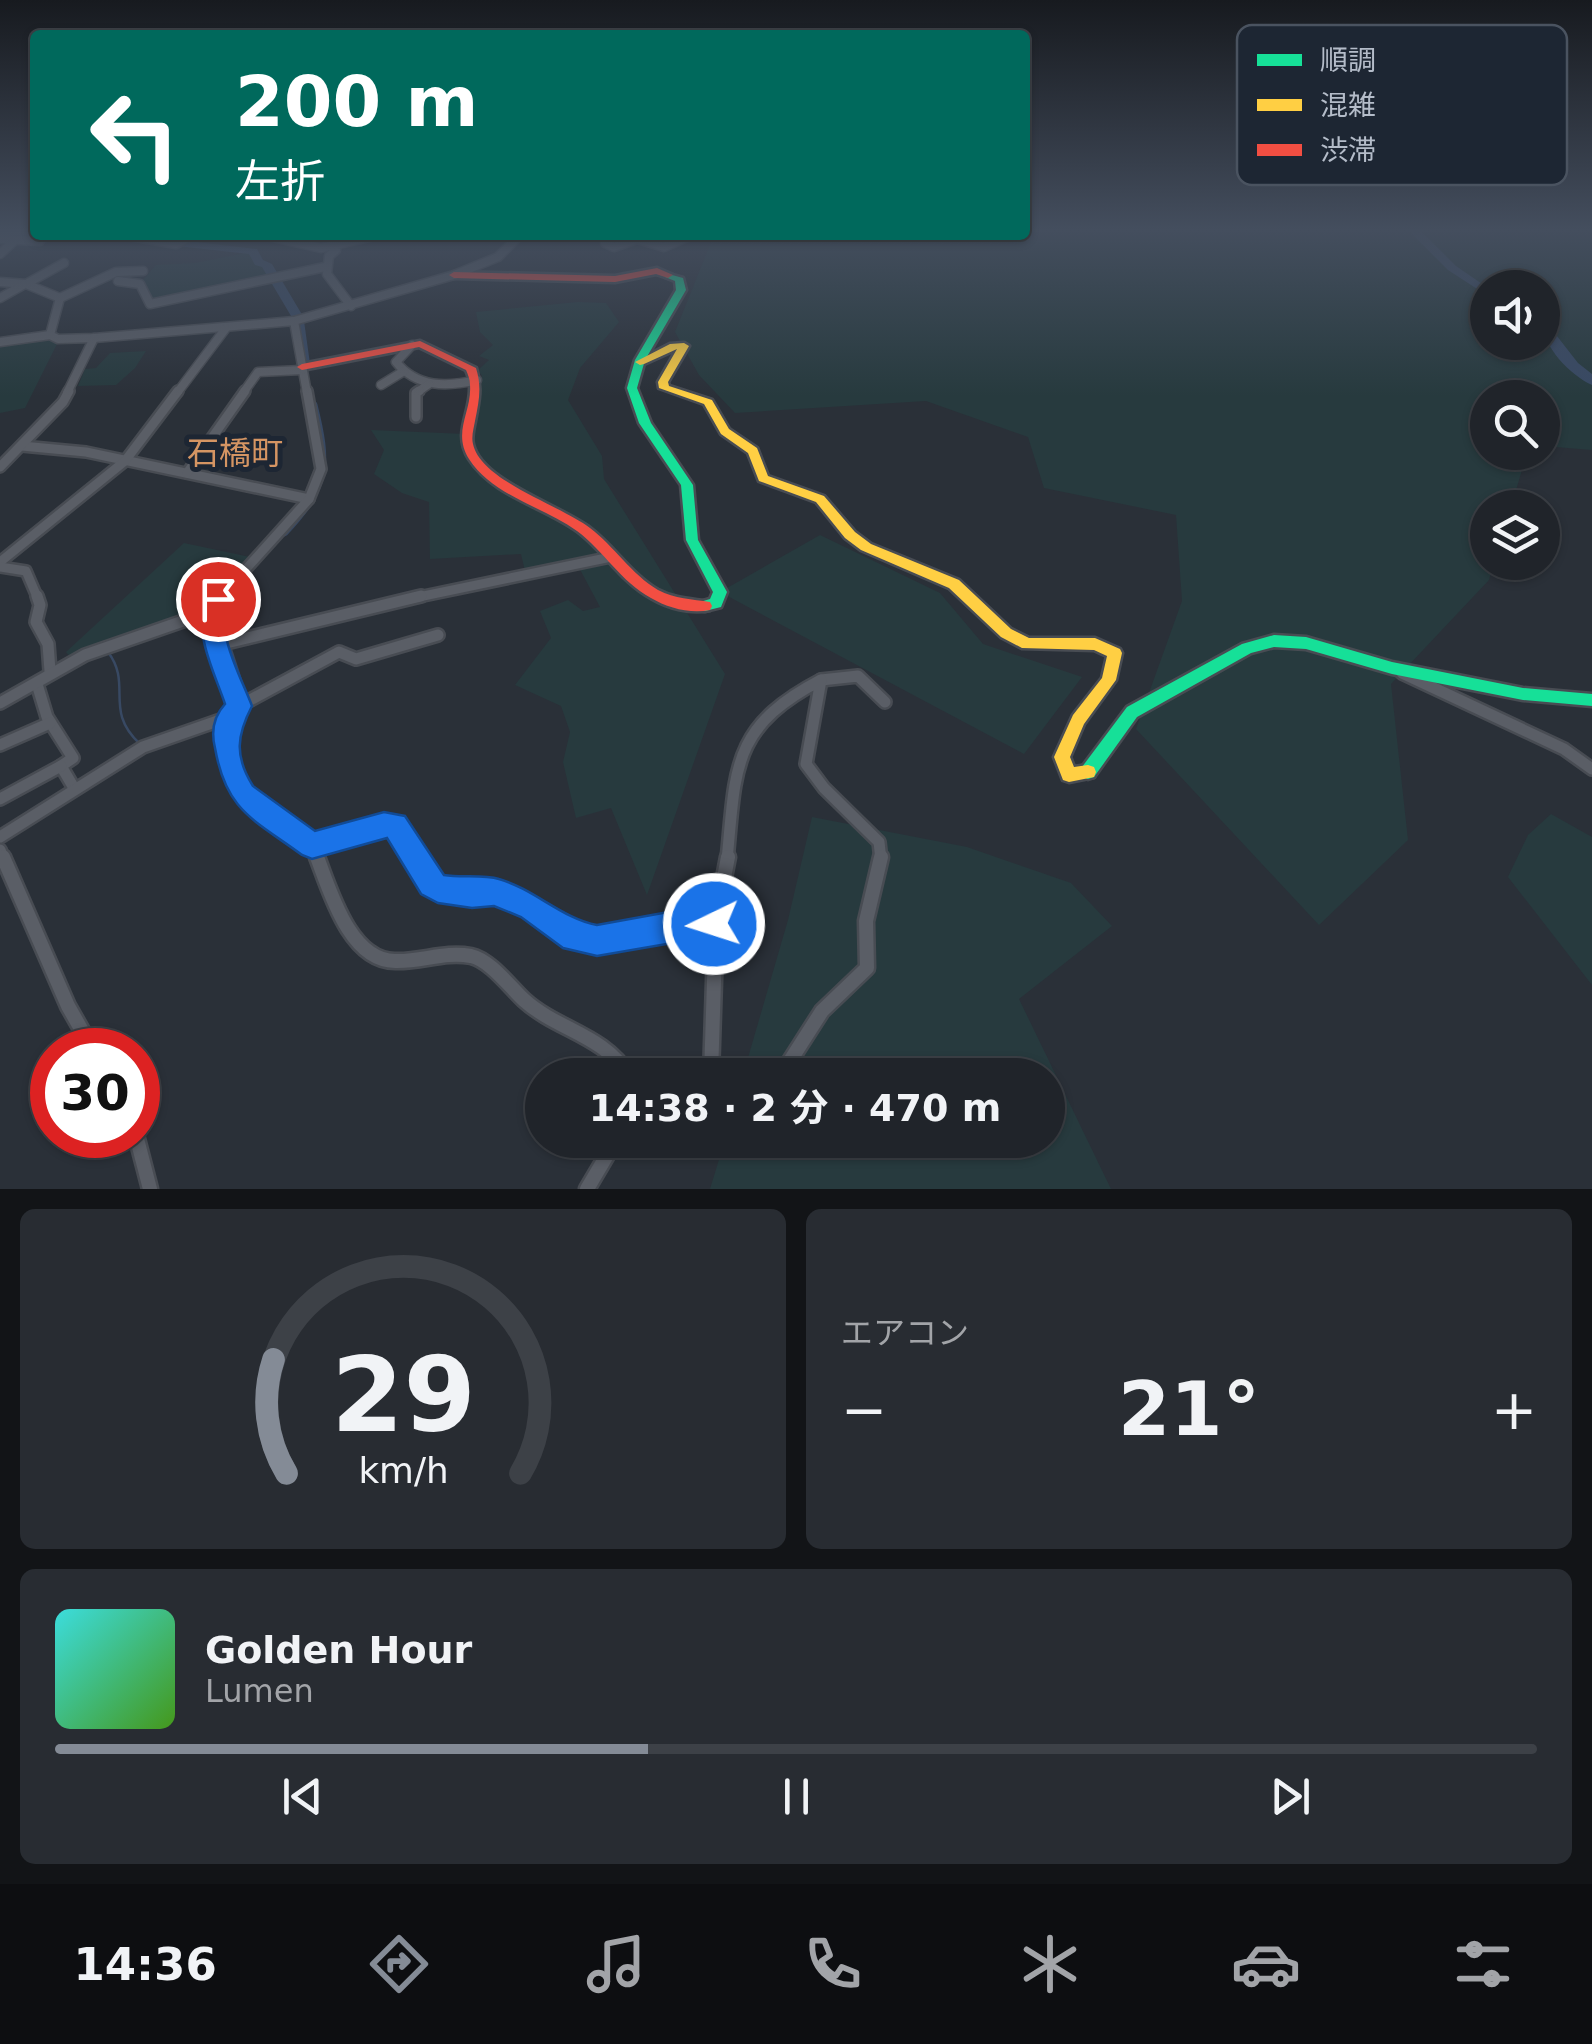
<!DOCTYPE html>
<html lang="ja">
<meta charset="utf-8">
<style>
:root{--surface:#20242a;--page:#282c32;--text:#f1f3f6;--muted:#a2a4a8;--line:#3d4147;--accent:#848b96}
body{margin:0;font-family:"DejaVu Sans","Noto Sans JP",sans-serif;background:var(--page);color:var(--text);height:100vh;display:flex;flex-direction:column;font-size:38px;white-space:nowrap}
*{box-sizing:border-box;margin:0}
p{font-size:32px;color:var(--muted)}
.icon{flex:none;width:55px;height:55px;fill:none;stroke:currentColor;stroke-width:2;stroke-linecap:round;stroke-linejoin:round}
.map{position:relative;height:1189px;overflow:hidden}
.details{display:flex;flex-direction:column;gap:20px;padding:20px;background:#121417;flex:1}
.details>*{flex:none}
.guide{position:absolute;left:30px;top:30px;width:1000px;height:210px;border-radius:10px;box-shadow:0 2px 8px #0004,0 0 0 2px var(--line);background:#00695c;color:#fff;overflow:hidden}
.buttons{position:absolute;left:1470px;top:270px;display:grid;gap:20px}
.buttons a{display:grid;place-items:center;width:90px;height:90px;border-radius:50%;background:var(--surface);box-shadow:0 2px 8px #0004,0 0 0 2px var(--line);font-size:50px}
.speed{position:absolute;left:30px;top:1028px;display:flex;gap:20px;font-size:50px;font-weight:700;text-align:center}
.speed>*{display:grid;place-content:center;width:130px;height:130px;border-radius:50%;background:var(--surface);box-shadow:0 2px 8px #0004,0 0 0 2px var(--line);line-height:1}
.speed .limit{border:15px solid #d22;background:#fff;color:#111}
.pin{position:absolute;display:grid;place-items:center;width:85px;height:85px;color:#fff;margin:-42px;border:5px solid #fff;border-radius:50%;box-shadow:0 2px 10px #0007}
.me{position:absolute;width:110px;margin:-55px;rotate:266deg;stroke-linejoin:round;filter:drop-shadow(0 0 8px #0008)}
.turn{display:flex;align-items:center;gap:35px;height:210px;padding:0 40px;font-size:45px}
.turn .icon{width:130px;height:130px;stroke-width:2.5}
.turn b{display:block;font-size:70px;line-height:85px}
.big{font-size:75px;font-weight:700;line-height:1.1}
.details .widget{flex:1;display:flex;flex-direction:column;justify-content:center;gap:15px;min-width:0;padding:0 35px;border-radius:15px;background:var(--page)}
.details .dial{align-items:center;gap:0}
.dial svg{height:260px;overflow:visible;fill:none;stroke:var(--line);stroke-width:7;stroke-linecap:round;text-anchor:middle}
.dial text{fill:var(--text);stroke:none}
.song{display:flex;align-items:center;gap:30px}
.cover{width:120px;height:120px;border-radius:15px;background:linear-gradient(135deg,hsl(180 70% 55%),hsl(100 70% 35%))}
.played{height:10px;border-radius:5px;background:linear-gradient(90deg,var(--accent) 40%,var(--line) 40%)}
.keys{display:flex;justify-content:space-around;direction:ltr}
.heat{display:flex;justify-content:space-between;align-items:center;font-size:55px;direction:ltr}
.details .tiles{flex:1;display:grid;gap:20px;grid-template-columns:1fr 1fr}
.widget:last-child{grid-column:span 2}
.trip{position:absolute;left:525px;top:1058px;width:540px;height:100px;border-radius:50px;background:var(--surface);box-shadow:0 2px 8px #0004,0 0 0 2px var(--line);font-weight:700;line-height:100px;text-align:center}
.tab-bar{display:flex;height:160px;justify-content:space-around;align-items:center;background:#0d0e11;color:var(--muted)}
.tab-bar .icon{width:70px;height:70px}
.tab-bar .active{color:var(--accent)}
.tab-bar b{font-size:45px;color:var(--text)}
.map>svg:first-child{display:block}
.green{fill:#273a3e;fill-rule:evenodd}
.lines{fill:none;stroke-linecap:round;stroke-linejoin:round}
.stream{stroke:#384963;stroke-width:2.5}
.canal-far2{stroke:#384963;stroke-width:8}
.canal-far1{stroke:#384963;stroke-width:9}
.canal{stroke:#384963;stroke-width:11}
.river{fill:#384963;fill-rule:evenodd}
.street-far3-casing{stroke:#484c53;stroke-width:11}
.street-far2-casing{stroke:#484c53;stroke-width:14}
.street-far1-casing{stroke:#484c53;stroke-width:16}
.street-casing{stroke:#484c53;stroke-width:19}
.fast-casing{stroke:#484c53;stroke-width:5}
.slow-casing{stroke:#484c53;stroke-width:5}
.jam-casing{stroke:#484c53;stroke-width:5}
.street-far3{stroke:#5a5e66;stroke-width:8}
.street-far2{stroke:#5a5e66;stroke-width:9}
.street-far1{stroke:#5a5e66;stroke-width:11}
.street{stroke:#5a5e66;stroke-width:14}
.fast{fill:#16e098;fill-rule:evenodd}
.slow{fill:#ffcf43;fill-rule:evenodd}
.jam{fill:#f24e42;fill-rule:evenodd}
.route{fill:#1a73e8;stroke:#114b97;stroke-width:2.5}
.labels{text-anchor:middle;stroke-width:10;stroke-linejoin:round;paint-order:stroke}
.quarter-label{font-size:32px;fill:#d59563;stroke:#1d2633}
.key{fill:#1d2633;stroke:#4a5360;stroke-width:2.5}
.key-label{font-size:28px;fill:#b4bcc9}
</style>
<div class="map">
<svg width="1592" height="1189" viewBox="0 0 1592 1189">
<rect width="100%" height="100%" fill="#2a3038"/>
<g class="green">
<path d="M1025 229H1592V450L1543 446 1542 398H1488V452L1527 453 1511 507 1488 508V562L1494 563 1489 580 1391 684 1408 840 1319 925 1136 729 1182 601 1176 515 1044 488 1028 437 926 401 735 413 699 375 675 332 714 235H1025ZM1488 288H1542V342H1488Z"/>
<path d="M250 252 259 265 264 264 268 277 153 302 143 280 156 265 195 263Z"/>
<path d="M578 302 606 303 619 322 580 368 568 400 602 456 604 479 725 674 647 895 611 808 576 818 563 762 570 732 561 706 515 685 551 638 540 611 568 600 583 611 600 607 576 562 525 571 521 554 430 559 429 502 402 493 374 474 384 450 371 430 466 434 482 376 478 370 489 360 479 356 493 345 480 332 476 312Z"/>
<path d="M47 338 58 342 25 408 0 413V346Z"/>
<path d="M146 351 135 368 116 385 78 386 85 369 96 368 110 353Z"/>
<path d="M820 535 940 593 983 644 1082 677 1024 754 720 592Z"/>
<path d="M184 543 250 557 202 613 71 658 66 652Z"/>
<path d="M1551 814 1592 837V985L1508 877 1528 835Z"/>
<path d="M812 817 967 847 1071 883 1112 926 1019 999 1111 1189H710L725 1140H1048V1075H743L788 920Z"/>
</g>
<g class="lines">
<g class="stream">
<path d="M31 570 38 590"/>
<path d="M108 652C133 685 103 710 140 744"/>
</g>
<path class="canal-far2" d="M300 321 306 364"/>
<g class="canal-far1">
<path d="M284 532C327 486 328 465 313 405"/>
<path d="M227 599 229 592"/>
</g>
<g class="canal">
<path d="M222 640 220 626 228 596"/>
<path d="M226 648 243 700"/>
</g>
<g class="river">
<path d="M1407 229H1419L1456 266 1488 288V296L1448 270Z"/>
<path d="M51 235H136L257 249 263 260 272 264 304 318 294 321 262 267 255 265 249 254 114 239 57 238Z"/>
<path d="M1542 321 1546 322 1578 363 1592 374V385C1570 375 1542 346 1542 321Z"/>
</g>
<defs>
<g id="street-far3">
<path d="M0 232 35 231"/>
<path d="M65 235H93"/>
<path d="M124 235 176 244 194 235"/>
<path d="M263 235 321 248 379 235"/>
<path d="M616 235 605 243 614 247 637 239 664 247 692 235"/>
<path d="M0 239 40 241"/>
<path d="M336 250 329 256 327 274 351 306"/>
<path d="M0 254 14 241"/>
<path d="M118 281 140 284 150 304 325 267"/>
<path d="M0 282 26 284 60 298 50 335"/>
<path d="M26 284 64 263"/>
<path d="M0 298 23 285"/>
<path d="M60 298 116 272 143 271"/>
<path d="M294 321 307 393"/>
<path d="M0 342 50 335 58 339 94 338 294 321 454 275 498 257 520 235"/>
<path d="M412 345 396 362C417 388 447 387 477 380"/>
<path d="M381 385 404 371"/>
<path d="M67 393 94 338"/>
<path d="M177 393 226 328"/>
<path d="M243 393 258 372 302 370"/>
<path d="M416 393 429 384"/>
</g>
<g id="street-far2">
<path d="M416 417V393L419 391"/>
<path d="M22 446 86 452 309 499"/>
<path d="M0 467 63 402 69 391"/>
<path d="M187 473 245 391"/>
<path d="M0 562 125 461 178 391"/>
<path d="M0 567 26 571 38 599"/>
<path d="M219 599 309 499 321 469 307 391"/>
<path d="M409 599 611 557"/>
</g>
<g id="street-far1">
<path d="M37 596 40 605 36 622 48 644 50 671"/>
<path d="M221 596C201 630 227 672 239 706 227 719 224 731 228 749 231 764 232 781 242 793 264 819 305 827 318 860"/>
<path d="M218 645 421 596"/>
<path d="M1402 673 1564 749 1592 769"/>
<path d="M821 680 858 676 885 702"/>
<path d="M37 684 47 717 73 758 61 766 74 788"/>
<path d="M0 703 85 655 212 611"/>
<path d="M239 706 339 652 356 659 438 635"/>
<path d="M0 745 50 723"/>
<path d="M0 799 61 766"/>
<path d="M0 837 143 747 229 717"/>
<path d="M312 845 384 824 395 826 416 860"/>
<path d="M0 850 4 860"/>
<path d="M727 860C736 768 731 727 821 680L806 764 824 788 879 842 881 860"/>
</g>
<g id="street">
<path d="M3 857 68 1006 93 1050"/>
<path d="M317 857C330 891 350 961 395 961 422 962 444 951 471 956 490 960 510 987 524 1000 557 1030 604 1035 628 1075"/>
<path d="M414 857 431 884 439 888 498 893 584 939 617 938 701 922 714 924"/>
<path d="M711 1075 716 919 728 857"/>
<path d="M781 1075 822 1011 867 968 866 921 881 857"/>
<path d="M136 1135 150 1189"/>
<path d="M587 1189 616 1140"/>
</g>
<g id="fast">
<path d="M665 273 683 278 686 290 645 360 637 388 651 423 693 485 698 540 727 592 721 607 705 611 700 610 698 606 700 602 710 599 713 592 686 540 681 485 639 423 627 388 635 360 676 290 675 281 665 277Z"/>
<path d="M1274 635 1306 637 1392 662 1523 688 1592 694V706L1523 700 1392 674 1306 649 1274 647 1251 653 1137 717 1094 777 1088 779 1082 777 1080 772 1082 767 1127 707 1242 644Z"/>
</g>
<path id="slow" d="M684 343 689 346 668 382 669 386 712 400 729 429 757 448 768 476 824 496 855 532 871 544 959 580 1011 629 1029 638H1095L1120 649 1122 653 1116 680 1084 724 1070 757 1074 767 1088 765 1094 767 1096 772 1094 777 1069 782 1063 780 1054 757 1073 715 1102 678 1107 656 1094 650 1022 648 1001 637 949 588 861 550 845 538 816 502 759 481 748 453 721 434 704 404 659 388 658 382 677 349 644 364 640 365 635 362 670 344Z"/>
<g id="jam">
<path d="M657 268 673 275 668 278 656 274 615 282 454 278 449 275 454 272 615 276Z"/>
<path d="M420 341 476 368C482 387 479 401 475 421 474 427 471 437 473 444 481 481 560 505 590 528 614 546 631 574 658 590 675 599 692 599 710 602L712 606 710 610C690 614 668 608 651 598 621 582 604 551 577 531 542 506 493 496 469 459 452 432 472 412 470 385 470 379 468 375 466 370L419 347 302 370 297 367 302 364Z"/>
</g>
</defs>
<use href="#street-far3" class="street-far3-casing"/>
<use href="#street-far2" class="street-far2-casing"/>
<use href="#street-far1" class="street-far1-casing"/>
<use href="#street" class="street-casing"/>
<use href="#fast" class="fast-casing"/>
<use href="#slow" class="slow-casing"/>
<use href="#jam" class="jam-casing"/>
<use href="#street-far3" class="street-far3"/>
<use href="#street-far2" class="street-far2"/>
<use href="#street-far1" class="street-far1"/>
<use href="#street" class="street"/>
<use href="#fast" class="fast"/>
<use href="#slow" class="slow"/>
<use href="#jam" class="jam"/>
</g>
<linearGradient id="sky" x2="0" y2="1"><stop stop-color="#171a1f"/><stop offset="0.58" stop-color="#444e5e"/><stop offset="1" stop-color="#444e5e" stop-opacity="0"/></linearGradient>
<rect width="1592" height="396" fill="url(#sky)"/>
<path class="route" d="M218 590 229 599C214 631 240 674 252 706 237 735 234 756 253 786L315 831 384 812 405 816 444 875C461 878 483 874 499 879 534 889 563 919 597 925L701 906 725 913 729 924 725 934 597 956 563 948 521 917 494 906 472 908 438 903 421 894 387 838 312 859 302 855C253 819 226 811 215 748 211 732 214 716 225 704 213 668 190 629 210 593Z"/>
<g class="labels">
<g class="quarter-label">
<text x="235" y="464">石橋町</text>
</g>
</g>
<rect x="1237" y="25" width="330" height="160" rx="15" class="key"/>
<rect x="1257" y="54" width="45" height="12" fill="#16e098"/>
<rect x="1257" y="99" width="45" height="12" fill="#ffcf43"/>
<rect x="1257" y="144" width="45" height="12" fill="#f24e42"/>
<g class="key-label">
<text x="1320" y="70">順調</text>
<text x="1320" y="115">混雑</text>
<text x="1320" y="160">渋滞</text>
</g>
</svg>
<div class="buttons">
<a><svg class="icon" aria-label="sound" viewBox="0 0 24 24"><path d="M4 9h4l5-4v14l-5-4H4zM17 9q2 3 0 6"/></svg></a>
<a><svg class="icon" aria-label="search" viewBox="0 0 24 24"><circle cx="10" cy="10" r="6"/><path d="M15 15l6 6"/></svg></a>
<a><svg class="icon" aria-label="layers" viewBox="0 0 24 24"><path d="M12 4l9 5-9 5-9-5zM3 14l9 5 9-5"/></svg></a>
</div>
<div class="speed"><div class="limit">30</div></div>
<div class="pin" style="left:218px;top:599px;background:#d93025"><svg class="icon" aria-label="arrive" viewBox="0 0 24 24"><path d="M6 21V4h12l-3 4 3 4H6"/></svg></div>
<svg class="me" style="left:714px;top:924px" viewBox="-20 -20 40 40"><circle r="17" fill="#1a73e8" stroke="#fff" stroke-width="3"/><path d="M0-11L8 9 0 5-8 9z" fill="#fff"/></svg>
<div class="trip">14:38 · 2 分 · 470 m</div>
<div class="guide">
<div class="turn"><svg class="icon" aria-label="left" viewBox="0 0 24 24"><path d="M17 20v-9H6M10 6l-5 5 5 5"/></svg><div><b>200 m</b>左折</div></div>
</div>
</div>
<section class="details">
<div class="tiles">
<div class="widget dial"><svg viewBox="0 0 100 80">
<path d="M14 69A42 42 0 1 1 86 69"/>
<path d="M14 69A42 42 0 0 1 10 34" stroke="#848b96"/>
<text x="50" y="56" font-size="32" font-weight="700">29</text>
<text x="50" y="72" font-size="11">km/h</text>
</svg></div>
<div class="widget"><p>エアコン</p>
<div class="heat"><a>−</a><b class="big">21°</b><a>+</a></div>
</div>
<div class="widget">
<div class="song"><i class="cover"></i><div><b>Golden Hour</b><p>Lumen</p></div></div>
<div class="played"></div>
<div class="keys"><svg class="icon" aria-label="previous" viewBox="0 0 24 24"><path d="M18 5L8 12l10 7zM5 5v14"/></svg><svg class="icon" aria-label="pause" viewBox="0 0 24 24"><path d="M8 5v14M16 5v14"/></svg><svg class="icon" aria-label="next" viewBox="0 0 24 24"><path d="M6 5l10 7-10 7zM19 5v14"/></svg></div>
</div>
</div>
</section>
<nav class="tab-bar">
<b>14:36</b>
<svg class="icon active" aria-label="directions" viewBox="0 0 24 24"><path d="M12 3l9 9-9 9-9-9zM9 14v-3h6M13 9l2 2-2 2"/></svg>
<svg class="icon" aria-label="music" viewBox="0 0 24 24"><path d="M9 18V5l10-2v13"/><circle cx="6" cy="18" r="3"/><circle cx="16" cy="16" r="3"/></svg>
<svg class="icon" aria-label="phone" viewBox="0 0 24 24"><path d="M5 4h4l2 5-3 2q2 4 5 5l2-3 5 2v4C11 20 4 13 5 4z"/></svg>
<svg class="icon" aria-label="climate" viewBox="0 0 24 24"><path d="M12 3v18M4 7l16 10M4 17L20 7"/></svg>
<svg class="icon" aria-label="car" viewBox="0 0 24 24"><path d="M5 17H2v-5l4-1 3-4h7l3 4 3 1v5h-3M9 17h6M6 11h13"/><circle cx="7" cy="17" r="2"/><circle cx="17" cy="17" r="2"/></svg>
<svg class="icon" aria-label="filters" viewBox="0 0 24 24"><path d="M4 7h16M4 17h16"/><circle cx="9" cy="7" r="2"/><circle cx="15" cy="17" r="2"/></svg>
</nav>
